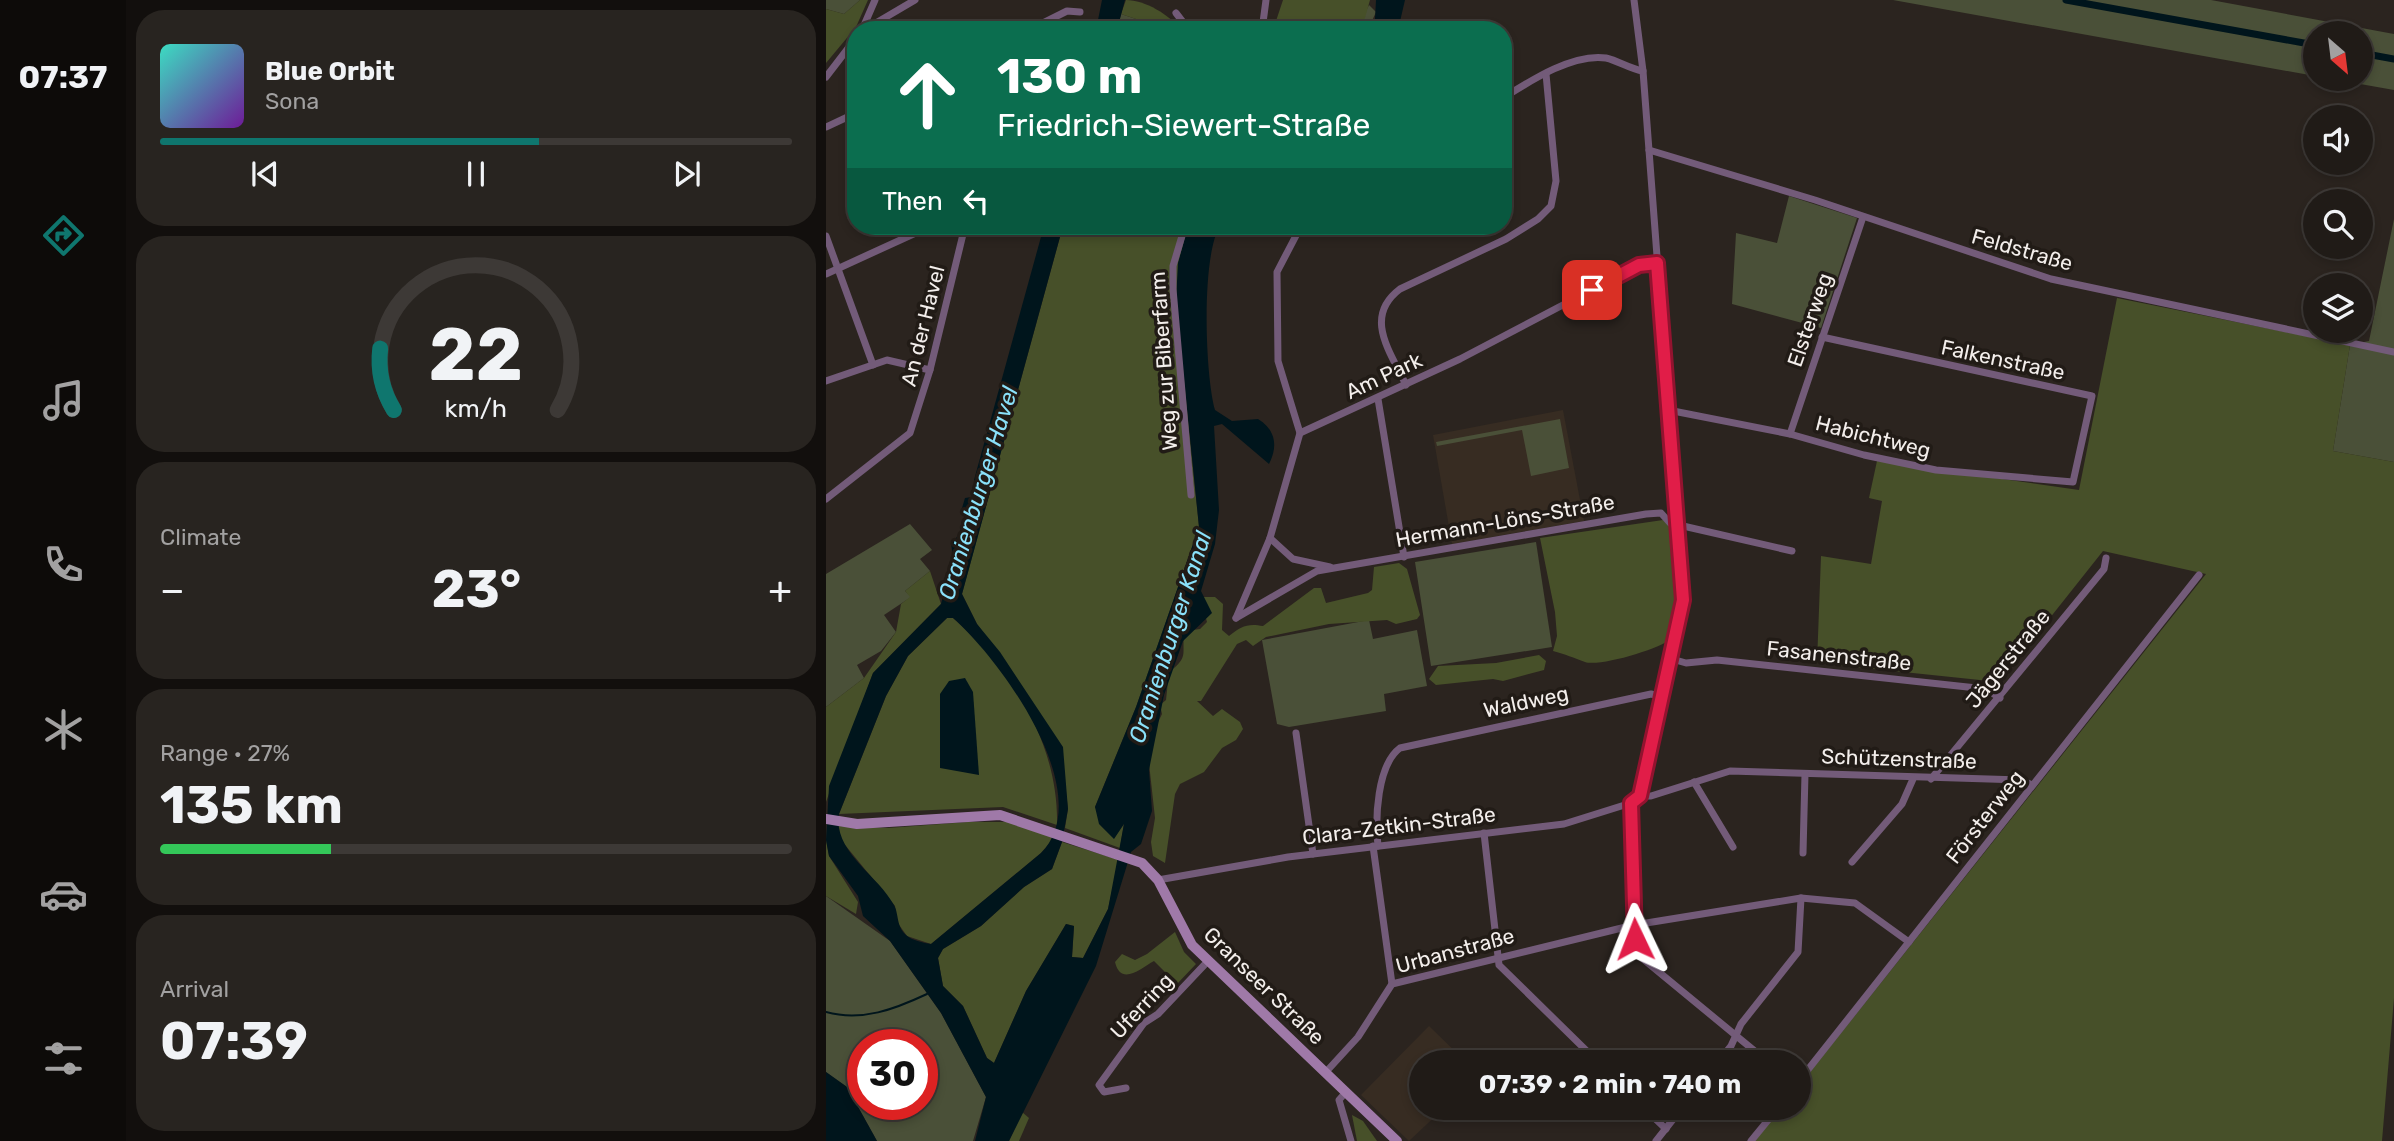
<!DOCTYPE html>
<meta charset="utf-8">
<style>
:root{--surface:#201b17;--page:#282420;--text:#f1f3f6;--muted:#a2a1a1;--line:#3d3936;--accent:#0f766e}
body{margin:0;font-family:Rubik,sans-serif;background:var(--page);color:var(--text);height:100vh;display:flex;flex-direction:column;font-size:26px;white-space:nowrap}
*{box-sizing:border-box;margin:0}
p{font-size:23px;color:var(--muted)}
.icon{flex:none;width:38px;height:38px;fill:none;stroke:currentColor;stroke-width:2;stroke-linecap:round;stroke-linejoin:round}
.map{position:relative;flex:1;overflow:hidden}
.drawer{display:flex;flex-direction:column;gap:10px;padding:10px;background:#120f0d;width:700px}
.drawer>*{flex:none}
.hud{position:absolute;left:21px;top:21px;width:665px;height:214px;border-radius:28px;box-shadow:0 4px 10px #0003,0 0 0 2px var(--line);background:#0b6e4f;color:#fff;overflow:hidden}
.needle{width:46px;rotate:152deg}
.fabs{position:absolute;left:1477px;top:21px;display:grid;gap:14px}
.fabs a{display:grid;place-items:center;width:70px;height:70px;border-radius:50%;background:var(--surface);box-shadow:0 4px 10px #0003,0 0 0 2px var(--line);font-size:35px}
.speed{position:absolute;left:21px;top:1029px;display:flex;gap:14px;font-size:35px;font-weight:700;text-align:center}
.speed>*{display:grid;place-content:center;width:91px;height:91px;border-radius:50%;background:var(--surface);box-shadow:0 4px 10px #0003,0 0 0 2px var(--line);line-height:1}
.speed .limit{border:10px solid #d22;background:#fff;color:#111}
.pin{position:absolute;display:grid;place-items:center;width:60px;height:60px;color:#fff;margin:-30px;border-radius:14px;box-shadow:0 4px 10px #0006}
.me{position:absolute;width:77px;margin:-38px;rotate:358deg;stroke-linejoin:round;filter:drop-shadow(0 0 5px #0008)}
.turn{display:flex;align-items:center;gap:24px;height:147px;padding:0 35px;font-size:32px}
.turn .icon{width:91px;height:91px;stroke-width:2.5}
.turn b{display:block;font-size:49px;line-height:60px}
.then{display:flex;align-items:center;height:66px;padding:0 35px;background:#0003;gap:14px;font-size:26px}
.big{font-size:52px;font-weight:700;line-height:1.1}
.drawer .tile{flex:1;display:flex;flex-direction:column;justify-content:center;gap:10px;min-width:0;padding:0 24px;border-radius:28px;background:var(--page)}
.drawer .dial{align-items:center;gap:0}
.dial svg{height:182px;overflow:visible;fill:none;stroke:var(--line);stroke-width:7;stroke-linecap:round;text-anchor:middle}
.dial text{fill:var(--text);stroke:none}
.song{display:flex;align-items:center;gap:21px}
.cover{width:84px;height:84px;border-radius:10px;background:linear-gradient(135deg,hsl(170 70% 55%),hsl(280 70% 35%))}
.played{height:7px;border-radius:4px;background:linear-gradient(90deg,var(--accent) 60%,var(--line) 60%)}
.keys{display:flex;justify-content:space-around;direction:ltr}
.heat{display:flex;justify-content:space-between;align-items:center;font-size:38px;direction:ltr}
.charge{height:10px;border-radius:5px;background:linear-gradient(90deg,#34c759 27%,var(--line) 0)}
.trip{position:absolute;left:583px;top:1050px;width:402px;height:70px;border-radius:35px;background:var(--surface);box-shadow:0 4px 10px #0003,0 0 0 2px var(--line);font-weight:700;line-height:70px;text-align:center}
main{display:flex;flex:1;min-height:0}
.tabs{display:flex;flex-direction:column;width:126px;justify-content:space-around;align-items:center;background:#0d0b09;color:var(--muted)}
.tabs .icon{width:49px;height:49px}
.tabs .active{color:var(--accent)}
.tabs b{font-size:32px;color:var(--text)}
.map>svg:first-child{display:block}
.built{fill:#372c22}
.green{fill:#4a5038;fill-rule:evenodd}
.forest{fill:#475029}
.water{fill:#00151c;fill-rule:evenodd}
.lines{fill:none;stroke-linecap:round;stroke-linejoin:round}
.stream{stroke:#00151c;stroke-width:2}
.canal{stroke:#00151c;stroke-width:7}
.street{stroke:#735b79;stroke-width:7}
.secondary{stroke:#9f79a8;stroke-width:10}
.route-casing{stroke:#92132f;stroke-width:18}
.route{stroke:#e11d48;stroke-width:12}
.labels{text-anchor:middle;stroke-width:7;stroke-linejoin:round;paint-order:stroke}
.street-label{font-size:21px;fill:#f3eeeb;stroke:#211b16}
.water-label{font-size:23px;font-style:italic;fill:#8ae1fa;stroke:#211b16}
</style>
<main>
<nav class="tabs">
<b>07:37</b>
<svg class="icon active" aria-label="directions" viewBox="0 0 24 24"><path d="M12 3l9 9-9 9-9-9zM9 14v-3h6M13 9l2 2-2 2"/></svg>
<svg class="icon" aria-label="music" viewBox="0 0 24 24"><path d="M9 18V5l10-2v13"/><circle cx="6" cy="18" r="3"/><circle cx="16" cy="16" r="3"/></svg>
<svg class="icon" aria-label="phone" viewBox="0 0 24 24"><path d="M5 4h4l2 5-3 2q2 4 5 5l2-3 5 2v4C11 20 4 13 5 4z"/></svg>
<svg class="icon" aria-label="climate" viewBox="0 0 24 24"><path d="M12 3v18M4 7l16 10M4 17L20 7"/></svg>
<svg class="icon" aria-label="car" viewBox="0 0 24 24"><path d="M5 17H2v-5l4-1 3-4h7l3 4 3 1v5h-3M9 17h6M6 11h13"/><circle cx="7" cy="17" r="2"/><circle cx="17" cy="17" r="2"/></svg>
<svg class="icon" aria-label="filters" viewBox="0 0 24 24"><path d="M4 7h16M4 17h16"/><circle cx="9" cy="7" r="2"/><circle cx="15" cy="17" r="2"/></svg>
</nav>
<section class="drawer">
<div class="tile">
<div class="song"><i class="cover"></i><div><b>Blue Orbit</b><p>Sona</p></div></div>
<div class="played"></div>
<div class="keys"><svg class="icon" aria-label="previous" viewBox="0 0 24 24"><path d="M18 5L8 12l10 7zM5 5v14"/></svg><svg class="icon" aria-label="pause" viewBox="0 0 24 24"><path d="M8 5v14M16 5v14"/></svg><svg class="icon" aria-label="next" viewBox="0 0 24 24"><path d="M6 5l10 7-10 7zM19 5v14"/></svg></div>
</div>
<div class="tile dial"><svg viewBox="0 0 100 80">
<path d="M14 69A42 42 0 1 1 86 69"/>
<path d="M14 69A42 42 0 0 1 8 42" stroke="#0f766e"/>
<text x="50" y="56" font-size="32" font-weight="700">22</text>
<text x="50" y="72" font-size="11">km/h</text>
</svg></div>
<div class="tile"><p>Climate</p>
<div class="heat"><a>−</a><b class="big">23°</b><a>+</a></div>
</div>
<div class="tile"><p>Range · 27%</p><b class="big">135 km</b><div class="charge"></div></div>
<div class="tile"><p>Arrival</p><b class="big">07:39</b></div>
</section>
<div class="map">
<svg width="1568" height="1141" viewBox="0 0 1568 1141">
<rect width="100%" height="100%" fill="#2b241f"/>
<g class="built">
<path d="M737 410 758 521 626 544 607 435Z"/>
<path d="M603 1026 640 1062H595V1108H618L583 1141 535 1095Z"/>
</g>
<g class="green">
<path d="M0 0H34L18 14 0 9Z"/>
<path d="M1067 0H1385L1568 34V90L1506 79H1535V33H1489V76Z"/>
<path d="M543 5 550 12 542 30H530Z"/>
<path d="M295 14 343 30H291Z"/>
<path d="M963 196 1031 218 995 328 906 304 910 233 951 243Z"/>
<path d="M1568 219V462L1507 451 1524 345 1543 341Z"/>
<path d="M734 419 743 468 705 476 696 430 611 446 610 442Z"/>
<path d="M84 524 106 550 94 559 104 571 79 591 85 597 58 615 70 632 55 651 31 665 38 678 0 707V574Z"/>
<path d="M710 542 726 647 605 666 589 562Z"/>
<path d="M543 620 547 639 591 630 601 686 558 694 560 711 463 727 451 724 436 640Z"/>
<path d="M0 896 64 941 115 1013 160 1097 147 1141H51L21 1087 0 1072ZM37 1045H96V1104H37Z"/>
</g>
<g class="forest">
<path d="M34 0H42L30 27 0 63V9L18 14Z"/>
<path d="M300 0C319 0 344 15 355 30H343L295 14Z"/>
<path d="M457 0H544L539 18 530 30H447Z"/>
<path d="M237 226H362L350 300 373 527 310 707 269 807 288 838 298 823 294 848 239 828 242 809 239 784 197 688 151 624 136 594Z"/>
<path d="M1291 298 1524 345 1507 451 1568 462V998L1556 1141H929L955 1108H973V1086L1380 574 1277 551 1173 682 991 663 995 556 1045 564 1056 501 1043 498 1051 461 1253 490Z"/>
<path d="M837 520 846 528 852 600 845 639C833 649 774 667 759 662 748 658 739 654 727 651L731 636 729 612 714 538Z"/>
<path d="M573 563 581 569 594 615 591 619 570 624 561 620 503 624 440 637 427 646 420 640 411 644 375 701H371L387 716 396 709 414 722 417 729 410 740 396 748 378 772 354 784 349 794 339 863 327 856 325 842 329 818 321 745 336 714 334 705 340 700 343 672C365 656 354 653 359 631L374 629 381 622 374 597H389L397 604 396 630 403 636C415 626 422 623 437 626L488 588H495L500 603 542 593 546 590 548 567Z"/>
<path d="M104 571 115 604 47 673 0 802V707L38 678 70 632 75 604 84 597 79 591Z"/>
<path d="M121 618H127C186 669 233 745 231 825L177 807 13 814 60 696 82 656Z"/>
<path d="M713 655 720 661 718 670 677 681 667 679 610 685 603 679 612 666 670 663Z"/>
<path d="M142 822H185L228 838 215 853 105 944 81 936 71 922 69 906 15 840 11 826 62 828Z"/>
<path d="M0 840 3 856 32 902 30 914 0 896Z"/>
<path d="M236 842 293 860 282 909 257 958 246 957 248 926 240 924 200 991 168 1063 161 1058 137 1006 117 986 112 958 117 949 155 926 198 887 226 869Z"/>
<path d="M349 932 358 952 370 964 351 984 328 961C315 968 295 987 289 962L296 954 309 960 321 954Z"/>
<path d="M196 1112 203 1118 193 1141H183Z"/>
<path d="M526 1115 537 1121 551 1141H531Z"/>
</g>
<g class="water">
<path d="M276 0H299L291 30H270Z"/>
<path d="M550 0H579L572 30H542L549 19Z"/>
<path d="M218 226H237L136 594 151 624 174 652 237 747 242 809 236 842 226 869 198 887 155 926 117 949 112 958 117 986 137 1006 161 1058 168 1063 200 991 240 924 248 926 246 957 257 958 282 909 298 824 288 839 273 824 269 807 310 707 373 527 350 300 352 263 362 226H394C375 256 379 375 389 410L406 421 432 419C450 430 452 446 443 464L396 424 388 426 393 510 389 544 375 591 386 613 357 641 338 695 323 770 326 811 315 844 305 852 270 966 183 1141H149L160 1097 115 1013 64 941 37 916 32 896 3 856 0 840 3 786 47 673 115 604 127 558 125 543 133 535 140 513 136 508 139 498 146 497 153 491 148 480ZM121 618H127C174 659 273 794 215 853L105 944C98 943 85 940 80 935 70 926 73 914 68 905 51 874 7 852 13 814L60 696 82 656Z"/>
<path d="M139 678 147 692 153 775 114 768V694L123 681Z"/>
<path d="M0 1072 21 1087 51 1141H0Z"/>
</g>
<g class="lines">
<path class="stream" d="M0 1012C36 1022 69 1009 101 994"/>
<g class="canal">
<path d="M1240 0 1489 45"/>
<path d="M1535 53 1568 59"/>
</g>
<g class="street">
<path d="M808 0 817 71 857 600 814 796"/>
<path d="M350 13 363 30"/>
<path d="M36 30 49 0"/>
<path d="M38 30 89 0"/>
<path d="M203 30 241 11 254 12"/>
<path d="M436 30 440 0"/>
<path d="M0 77 30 38"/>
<path d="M677 98C704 81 747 53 780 58 793 61 804 69 817 71"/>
<path d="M0 127 30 113"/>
<path d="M823 150 989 200 1225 279 1568 352"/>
<path d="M359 226 347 266V289L365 495"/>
<path d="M0 236 47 365"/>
<path d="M0 274 105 226"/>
<path d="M0 381 61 360 104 370"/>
<path d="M580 385C564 351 537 317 574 289L680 239 712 219 725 206 730 181 720 74"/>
<path d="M552 399 578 557"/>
<path d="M842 410 964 434 1038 455 1110 470 1247 482 1266 396 996 337"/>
<path d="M474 433 452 361 451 272 475 226"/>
<path d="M964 434 1037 217"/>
<path d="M0 499 84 433 104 370 139 226"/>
<path d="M444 538 467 559 504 567"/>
<path d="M410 618 444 538 474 433 634 359 813 265 831 263"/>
<path d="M410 618 491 571 820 514 835 513 844 523 966 551"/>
<path d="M846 659 860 663 891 660 1160 689 1174 698"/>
<path d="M470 733 487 854"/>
<path d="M1105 779 1278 569 1280 558"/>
<path d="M868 782 907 847"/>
<path d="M814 796H825L904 771 1195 780 1206 785"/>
<path d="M805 803 811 954 942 1062"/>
<path d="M658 833 673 965 772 1062"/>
<path d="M547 846 566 984"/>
<path d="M552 846C549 819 551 765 574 748L825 694 837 697"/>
<path d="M977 853 979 774"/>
<path d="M1026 862 1076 804 1087 779"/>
<path d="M332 880 462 857 738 824 805 803 814 796"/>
<path d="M892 1062 905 1046 915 1024 972 952 975 898"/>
<path d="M499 1073 532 1037 566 984 808 925 975 898 1029 903 1083 942"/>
<path d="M973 1081 1373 575"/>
<path d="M300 1088 278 1092 273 1085 318 1023 332 1014 382 961"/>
<path d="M520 1092 513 1100 525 1141"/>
<path d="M818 1108 840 1129"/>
<path d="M830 1141 856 1108"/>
<path d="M925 1141 952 1108"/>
</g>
<path class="secondary" d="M0 819 31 824 174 815 316 863 332 880 366 945 571 1141"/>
</g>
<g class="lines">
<defs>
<path id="route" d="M766 290 813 265 831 263 857 600 814 796 805 803 809 939"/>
</defs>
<use href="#route" class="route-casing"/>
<use href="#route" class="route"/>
</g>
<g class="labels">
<g class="street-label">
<text transform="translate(1196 250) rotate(16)" y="7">Feldstraße</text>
<text transform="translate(984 320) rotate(-71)" y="7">Elsterweg</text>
<text transform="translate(97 326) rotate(-76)" y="7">An der Havel</text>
<text transform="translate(1177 360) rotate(12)" y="7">Falkenstraße</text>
<text transform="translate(338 361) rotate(-94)" y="7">Weg zur Biberfarm</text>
<text transform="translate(558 376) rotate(-25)" y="7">Am Park</text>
<text transform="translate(1047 437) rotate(14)" y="7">Habichtweg</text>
<text transform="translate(679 521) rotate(-10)" y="7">Hermann-Löns-Straße</text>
<text transform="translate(1013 656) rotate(6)" y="7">Fasanenstraße</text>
<text transform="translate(1182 659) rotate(-51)" y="7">Jägerstraße</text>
<text transform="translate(700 702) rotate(-12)" y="7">Waldweg</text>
<text transform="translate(1073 759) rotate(2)" y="7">Schützenstraße</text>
<text transform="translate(1159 817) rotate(-52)" y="7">Försterweg</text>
<text transform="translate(573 826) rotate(-7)" y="7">Clara-Zetkin-Straße</text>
<text transform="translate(629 951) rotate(-15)" y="7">Urbanstraße</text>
<text transform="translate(438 986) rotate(44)" y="7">Granseer Straße</text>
<text transform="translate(316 1006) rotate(-47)" y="7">Uferring</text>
</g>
<g class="water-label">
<text transform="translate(152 493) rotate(-73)" y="8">Oranienburger Havel</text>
<text transform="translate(344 637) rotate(-72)" y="8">Oranienburger Kanal</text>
</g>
</g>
</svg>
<div class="fabs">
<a><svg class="needle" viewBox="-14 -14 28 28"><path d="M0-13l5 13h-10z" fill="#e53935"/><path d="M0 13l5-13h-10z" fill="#a2a1a1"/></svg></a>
<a><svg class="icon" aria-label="sound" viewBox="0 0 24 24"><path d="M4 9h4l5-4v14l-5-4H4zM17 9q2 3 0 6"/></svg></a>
<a><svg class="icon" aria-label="search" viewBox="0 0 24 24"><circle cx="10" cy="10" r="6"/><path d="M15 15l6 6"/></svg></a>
<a><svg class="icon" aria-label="layers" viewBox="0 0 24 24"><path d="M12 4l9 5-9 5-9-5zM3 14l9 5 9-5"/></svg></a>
</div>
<div class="speed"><div class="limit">30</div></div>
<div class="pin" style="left:766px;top:290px;background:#d93025"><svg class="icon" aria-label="arrive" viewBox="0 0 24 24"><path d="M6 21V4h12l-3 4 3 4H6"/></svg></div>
<svg class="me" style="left:809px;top:939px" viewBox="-20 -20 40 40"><path d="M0-17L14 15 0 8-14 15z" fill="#e11d48" stroke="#fff" stroke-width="4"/></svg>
<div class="trip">07:39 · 2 min · 740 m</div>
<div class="hud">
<div class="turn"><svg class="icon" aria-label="ahead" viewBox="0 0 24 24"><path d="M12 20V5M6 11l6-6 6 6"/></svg><div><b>130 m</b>Friedrich-Siewert-Straße</div></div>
<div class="then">Then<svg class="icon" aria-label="left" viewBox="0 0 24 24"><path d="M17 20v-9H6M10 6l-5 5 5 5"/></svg></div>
</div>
</div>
</main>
